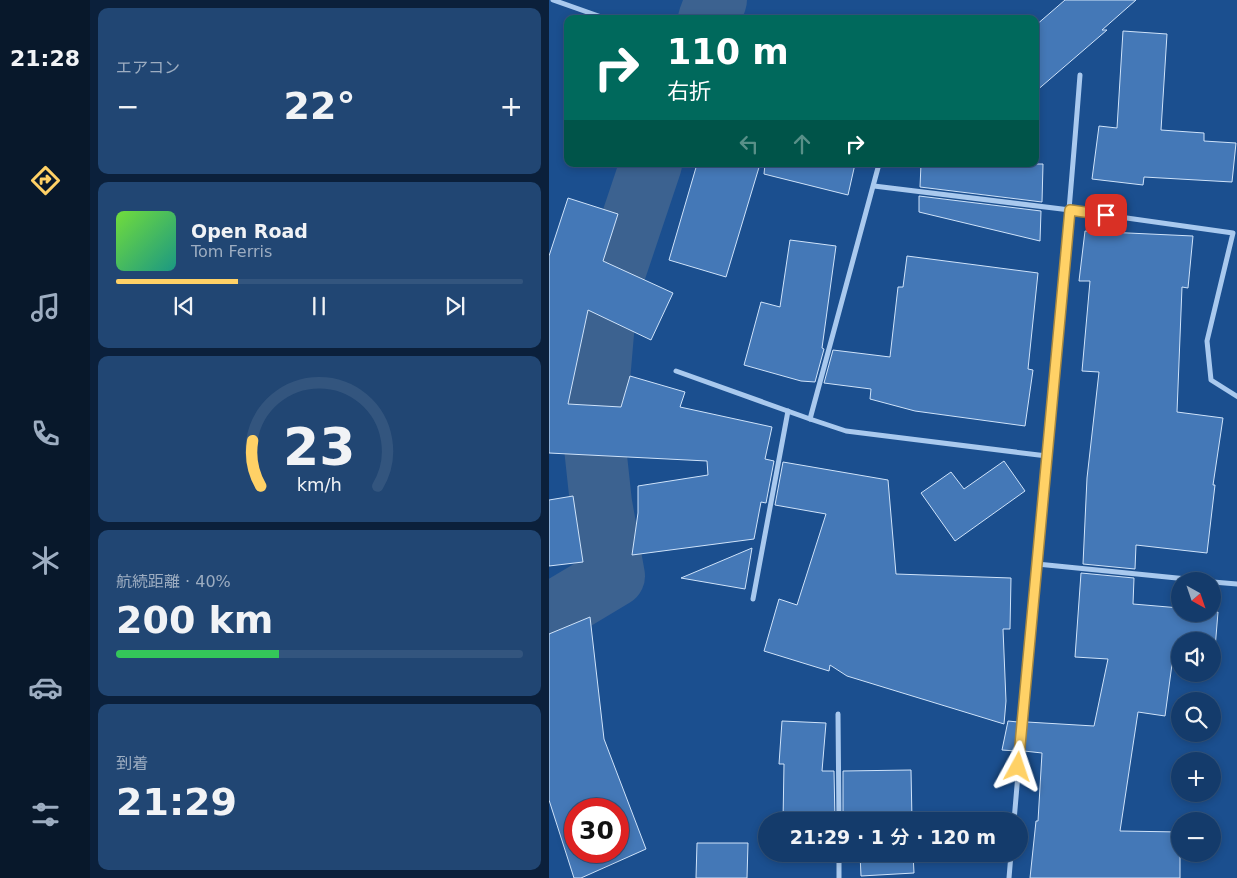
<!DOCTYPE html>
<html lang="ja">
<meta charset="utf-8">
<style>
:root{--surface:#143b6b;--page:#214673;--text:#f1f3f6;--muted:#9dadc1;--line:#33557e;--accent:#ffd166}
body{margin:0;font-family:"DejaVu Sans","Noto Sans JP",sans-serif;background:var(--page);color:var(--text);height:100vh;display:flex;flex-direction:column;font-size:19px;white-space:nowrap}
*{box-sizing:border-box;margin:0}
p{font-size:16px;color:var(--muted)}
.icon{flex:none;width:28px;height:28px;fill:none;stroke:currentColor;stroke-width:2;stroke-linecap:round;stroke-linejoin:round}
.map{position:relative;flex:1;overflow:hidden}
.details{display:flex;flex-direction:column;gap:8px;padding:8px;background:#0b203b;width:459px}
.details>*{flex:none}
.top-card{position:absolute;left:15px;top:15px;width:475px;height:152px;border-radius:10px;box-shadow:0 2px 8px #0003,0 0 0 1px var(--line);background:#00695c;color:#fff;overflow:hidden}
.needle{width:32px;rotate:140deg}
.buttons{position:absolute;left:622px;top:572px;display:grid;gap:10px}
.buttons a{display:grid;place-items:center;width:50px;height:50px;border-radius:50%;background:var(--surface);box-shadow:0 2px 8px #0003,0 0 0 1px var(--line);font-size:25px}
.speed{position:absolute;left:15px;top:798px;display:flex;gap:10px;font-size:25px;font-weight:700;text-align:center}
.speed>*{display:grid;place-content:center;width:65px;height:65px;border-radius:50%;background:var(--surface);box-shadow:0 2px 8px #0003,0 0 0 1px var(--line);line-height:1}
.speed .limit{border:8px solid #d22;background:#fff;color:#111}
.pin{position:absolute;display:grid;place-items:center;width:42px;height:42px;color:#fff;margin:-21px;border-radius:10px;box-shadow:0 2px 8px #0006}
.me{position:absolute;width:55px;margin:-28px;rotate:5deg;stroke-linejoin:round;filter:drop-shadow(0 0 4px #0008)}
.turn{display:flex;align-items:center;gap:18px;height:105px;padding:0 20px;font-size:22px}
.turn .icon{width:65px;height:65px;stroke-width:2.5}
.turn b{display:block;font-size:35px;line-height:42px}
.lanes{display:flex;align-items:center;height:48px;padding:0 20px;background:#0003;justify-content:center;gap:25px;direction:ltr}
.lanes .off{opacity:.35}
.big{font-size:38px;font-weight:600;line-height:1.1}
.details .widget{flex:1;display:flex;flex-direction:column;justify-content:center;gap:8px;min-width:0;padding:0 18px;border-radius:10px;background:var(--page)}
.details .dial{align-items:center;gap:0}
.dial svg{height:130px;overflow:visible;fill:none;stroke:var(--line);stroke-width:7;stroke-linecap:round;text-anchor:middle}
.dial text{fill:var(--text);stroke:none}
.song{display:flex;align-items:center;gap:15px}
.cover{width:60px;height:60px;border-radius:8px;background:linear-gradient(135deg,hsl(100 70% 55%),hsl(170 70% 35%))}
.played{height:5px;border-radius:2px;background:linear-gradient(90deg,var(--accent) 30%,var(--line) 30%)}
.keys{display:flex;justify-content:space-around;direction:ltr}
.heat{display:flex;justify-content:space-between;align-items:center;font-size:28px;direction:ltr}
.charge{height:8px;border-radius:4px;background:linear-gradient(90deg,#34c759 40%,var(--line) 0)}
.trip{position:absolute;left:209px;top:812px;width:270px;height:50px;border-radius:25px;background:var(--surface);box-shadow:0 2px 8px #0003,0 0 0 1px var(--line);font-weight:600;line-height:50px;text-align:center}
main{display:flex;flex:1;min-height:0}
.tab-bar{display:flex;flex-direction:column;width:90px;justify-content:space-around;align-items:center;background:#08182b;color:var(--muted)}
.tab-bar .icon{width:35px;height:35px}
.tab-bar .on{color:var(--accent)}
.tab-bar b{font-size:22px;color:var(--text)}
.map>svg:first-child{display:block}
.lines{fill:none;stroke-linecap:round;stroke-linejoin:round}
.river{stroke:#3c6290;stroke-width:62}
.building{fill:#4478b7;stroke:#cfe3fa;fill-rule:evenodd}
.street{stroke:#a9c9ee;stroke-width:5}
.route-casing{stroke:#a68842;stroke-width:12}
.route{stroke:#ffd166;stroke-width:9}
</style>
<main>
<nav class="tab-bar">
<b>21:28</b>
<svg class="icon on" aria-label="directions" viewBox="0 0 24 24"><path d="M12 3l9 9-9 9-9-9zM9 14v-3h6M13 9l2 2-2 2"/></svg>
<svg class="icon" aria-label="music" viewBox="0 0 24 24"><path d="M9 18V5l10-2v13"/><circle cx="6" cy="18" r="3"/><circle cx="16" cy="16" r="3"/></svg>
<svg class="icon" aria-label="phone" viewBox="0 0 24 24"><path d="M5 4h4l2 5-3 2q2 4 5 5l2-3 5 2v4C11 20 4 13 5 4z"/></svg>
<svg class="icon" aria-label="climate" viewBox="0 0 24 24"><path d="M12 3v18M4 7l16 10M4 17L20 7"/></svg>
<svg class="icon" aria-label="car" viewBox="0 0 24 24"><path d="M5 17H2v-5l4-1 3-4h7l3 4 3 1v5h-3M9 17h6M6 11h13"/><circle cx="7" cy="17" r="2"/><circle cx="17" cy="17" r="2"/></svg>
<svg class="icon" aria-label="filters" viewBox="0 0 24 24"><path d="M4 7h16M4 17h16"/><circle cx="9" cy="7" r="2"/><circle cx="15" cy="17" r="2"/></svg>
</nav>
<section class="details">
<div class="widget"><p>エアコン</p>
<div class="heat"><a>−</a><b class="big">22°</b><a>+</a></div>
</div>
<div class="widget">
<div class="song"><i class="cover"></i><div><b>Open Road</b><p>Tom Ferris</p></div></div>
<div class="played"></div>
<div class="keys"><svg class="icon" aria-label="previous" viewBox="0 0 24 24"><path d="M18 5L8 12l10 7zM5 5v14"/></svg><svg class="icon" aria-label="pause" viewBox="0 0 24 24"><path d="M8 5v14M16 5v14"/></svg><svg class="icon" aria-label="next" viewBox="0 0 24 24"><path d="M6 5l10 7-10 7zM19 5v14"/></svg></div>
</div>
<div class="widget dial"><svg viewBox="0 0 100 80">
<path d="M14 69A42 42 0 1 1 86 69"/>
<path d="M14 69A42 42 0 0 1 9 41" stroke="#ffd166"/>
<text x="50" y="56" font-size="32" font-weight="700">23</text>
<text x="50" y="72" font-size="11">km/h</text>
</svg></div>
<div class="widget"><p>航続距離 · 40%</p><b class="big">200 km</b><div class="charge"></div></div>
<div class="widget"><p>到着</p><b class="big">21:29</b></div>
</section>
<div class="map">
<svg width="689" height="878" viewBox="0 0 689 878">
<rect width="100%" height="100%" fill="#1b4f8f"/>
<g class="lines">
<g class="river">
<path d="M160 19 167 0"/>
<path d="M0 615 65 576 52 503 45 438 57 298 102 164"/>
</g>
</g>
<g class="building">
<path d="M516 0H587L553 30H558L486 92V26Z"/>
<path d="M574 31 618 34 612 130 655 133V141L687 143 683 182 595 177 594 185 543 179 550 126 568 128Z"/>
<path d="M148 164H211L177 277 120 260Z"/>
<path d="M216 164H306L299 195 215 174Z"/>
<path d="M372 164H494L493 202 371 187Z"/>
<path d="M370 196 492 211 491 241 370 212Z"/>
<path d="M19 198 69 214 54 261 124 293 102 340 39 310 19 404 72 407 81 376 136 392 131 407 223 427 216 459 225 461 217 503 212 502 205 539 83 555 89 513V486L159 475 158 461 0 453V256Z"/>
<path d="M536 231 644 236 639 288 633 287 628 412 674 418 664 485H666L658 553 587 545 586 569 534 564 538 478 550 372 533 371 541 281H530Z"/>
<path d="M241 240 287 246 273 348 275 349 266 382 252 381 195 365 212 302 231 307Z"/>
<path d="M358 256 489 273 479 369 484 370 476 426 366 411 321 399 322 389 275 383 284 350 341 357 349 287H354Z"/>
<path d="M455 461 476 491 406 541 372 493 402 472 415 489Z"/>
<path d="M234 462 339 480 347 574 462 578 461 629H454L457 701 455 724 298 676 281 665 280 671 215 651 230 599 248 605 277 514 226 505Z"/>
<path d="M24 496 34 562 0 566V500Z"/>
<path d="M203 548 196 589 132 578Z"/>
<path d="M532 573 585 578 584 604 631 608V614H664V612H669L665 661H664V641H631V658L624 657 616 716 589 712 571 831 631 832V878H481L487 821H489L493 753 475 751 478 722 545 726 559 659 526 657Z"/>
<path d="M41 617 55 739 97 849 32 878H25L0 800V634ZM26 809H69V851H26Z"/>
<path d="M233 721 277 723 273 771H285L286 821H234L235 764H230Z"/>
<path d="M459 721 469 722 467 751 453 750Z"/>
<path d="M362 770 363 821H294V771Z"/>
<path d="M148 843H199L198 878H147Z"/>
<path d="M311 854H364L365 873 312 876Z"/>
</g>
<g class="lines">
<g class="street">
<path d="M4 0 58 19"/>
<path d="M325 186 521 210 684 233 658 341 662 380 689 397"/>
<path d="M127 371 261 419 297 431 498 456"/>
<path d="M261 419 330 164"/>
<path d="M488 564 658 581"/>
<path d="M664 582 689 584"/>
<path d="M204 599 239 411"/>
<path d="M289 714 290 821"/>
<path d="M465 821C486 572 512 324 531 75"/>
<path d="M290 854V878"/>
<path d="M460 878 462 854"/>
</g>
</g>
<g class="lines">
<defs>
<path id="route" d="M469 767 521 210 557 215"/>
</defs>
<use href="#route" class="route-casing"/>
<use href="#route" class="route"/>
</g>
</svg>
<div class="buttons">
<a><svg class="needle" viewBox="-14 -14 28 28"><path d="M0-13l5 13h-10z" fill="#e53935"/><path d="M0 13l5-13h-10z" fill="#9dadc1"/></svg></a>
<a><svg class="icon" aria-label="sound" viewBox="0 0 24 24"><path d="M4 9h4l5-4v14l-5-4H4zM17 9q2 3 0 6"/></svg></a>
<a><svg class="icon" aria-label="search" viewBox="0 0 24 24"><circle cx="10" cy="10" r="6"/><path d="M15 15l6 6"/></svg></a>
<a>+</a>
<a>−</a>
</div>
<div class="speed"><div class="limit">30</div></div>
<div class="pin" style="left:557px;top:215px;background:#d93025"><svg class="icon" aria-label="arrive" viewBox="0 0 24 24"><path d="M6 21V4h12l-3 4 3 4H6"/></svg></div>
<svg class="me" style="left:469px;top:767px" viewBox="-20 -20 40 40"><path d="M0-17L14 15 0 8-14 15z" fill="#ffd166" stroke="#fff" stroke-width="4"/></svg>
<div class="trip">21:29 · 1 分 · 120 m</div>
<div class="top-card">
<div class="turn"><svg class="icon" aria-label="right" viewBox="0 0 24 24"><path d="M7 20v-9h11M14 6l5 5-5 5"/></svg><div><b>110 m</b>右折</div></div>
<div class="lanes"><svg class="icon off" aria-label="left" viewBox="0 0 24 24"><path d="M17 20v-9H6M10 6l-5 5 5 5"/></svg><svg class="icon off" aria-label="ahead" viewBox="0 0 24 24"><path d="M12 20V5M6 11l6-6 6 6"/></svg><svg class="icon" aria-label="right" viewBox="0 0 24 24"><path d="M7 20v-9h11M14 6l5 5-5 5"/></svg></div>
</div>
</div>
</main>
